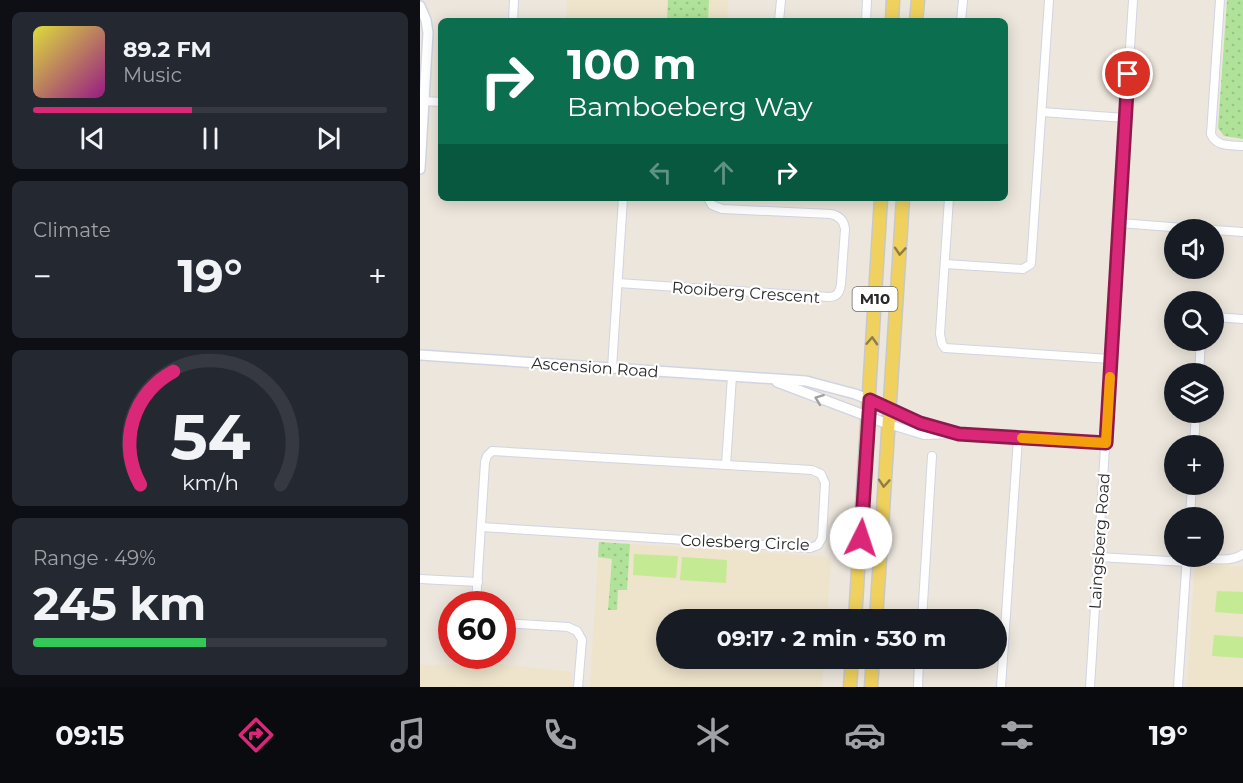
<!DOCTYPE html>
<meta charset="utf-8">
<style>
:root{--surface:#171b24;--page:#242831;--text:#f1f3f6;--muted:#9ea1a6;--line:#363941;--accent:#db2777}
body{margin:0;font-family:Montserrat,sans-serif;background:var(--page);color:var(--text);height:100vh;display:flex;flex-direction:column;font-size:22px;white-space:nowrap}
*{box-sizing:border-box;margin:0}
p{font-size:20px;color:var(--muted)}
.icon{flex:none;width:33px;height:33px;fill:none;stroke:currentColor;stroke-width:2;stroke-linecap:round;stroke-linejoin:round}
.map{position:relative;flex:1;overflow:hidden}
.drawer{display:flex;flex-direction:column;gap:12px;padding:12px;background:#0d0f14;width:420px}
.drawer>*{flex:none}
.guide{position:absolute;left:18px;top:18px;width:570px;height:183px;border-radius:9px;box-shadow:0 3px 15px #0003;background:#0b6e4f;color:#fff;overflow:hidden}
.controls{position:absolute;left:744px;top:219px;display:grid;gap:12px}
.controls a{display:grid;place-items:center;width:60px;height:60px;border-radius:50%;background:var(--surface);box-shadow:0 3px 15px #0003;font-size:30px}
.speed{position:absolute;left:18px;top:591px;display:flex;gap:12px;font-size:30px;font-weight:700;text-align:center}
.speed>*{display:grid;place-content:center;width:78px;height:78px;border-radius:50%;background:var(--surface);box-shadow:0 3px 15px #0003;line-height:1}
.speed .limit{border:9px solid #d22;background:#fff;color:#111}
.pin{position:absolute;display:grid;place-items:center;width:51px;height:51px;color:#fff;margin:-26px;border:3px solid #fff;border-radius:50%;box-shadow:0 2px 6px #0007}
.me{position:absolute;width:66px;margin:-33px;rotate:4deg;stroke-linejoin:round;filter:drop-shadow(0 0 4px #0008)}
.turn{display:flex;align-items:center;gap:21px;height:126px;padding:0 30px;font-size:27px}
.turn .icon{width:78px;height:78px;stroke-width:2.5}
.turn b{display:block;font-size:42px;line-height:51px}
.lanes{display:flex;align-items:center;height:57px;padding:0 30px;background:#0003;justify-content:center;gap:30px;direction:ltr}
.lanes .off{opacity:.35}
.big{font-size:45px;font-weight:700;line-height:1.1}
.drawer .widget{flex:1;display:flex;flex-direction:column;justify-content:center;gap:9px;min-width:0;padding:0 21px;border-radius:9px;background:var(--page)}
.drawer .dial{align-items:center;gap:0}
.dial svg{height:156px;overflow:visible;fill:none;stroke:var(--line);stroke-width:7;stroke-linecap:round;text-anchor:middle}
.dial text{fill:var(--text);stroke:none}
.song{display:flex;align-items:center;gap:18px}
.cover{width:72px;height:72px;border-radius:9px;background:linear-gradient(135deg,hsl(60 70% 55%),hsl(310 70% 35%))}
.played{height:6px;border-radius:3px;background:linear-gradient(90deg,var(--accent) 45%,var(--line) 45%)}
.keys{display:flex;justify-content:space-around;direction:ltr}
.heat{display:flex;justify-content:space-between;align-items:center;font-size:33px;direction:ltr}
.charge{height:9px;border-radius:4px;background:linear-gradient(90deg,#34c759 49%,var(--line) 0)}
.trip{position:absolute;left:236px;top:609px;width:351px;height:60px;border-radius:30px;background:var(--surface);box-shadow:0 3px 15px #0003;font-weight:700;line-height:60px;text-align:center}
.dock{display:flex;height:96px;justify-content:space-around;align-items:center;background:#090b0e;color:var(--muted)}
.dock .icon{width:42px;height:42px}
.dock .selected{color:var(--accent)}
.dock b{font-size:27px;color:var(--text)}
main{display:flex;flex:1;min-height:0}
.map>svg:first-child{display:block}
.education{fill:#eee3cb}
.green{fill:url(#green-dots)}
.pitch{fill:#c4ea94}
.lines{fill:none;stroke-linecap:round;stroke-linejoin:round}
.minor-casing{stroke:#d1d4e3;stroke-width:10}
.tertiary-casing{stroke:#d1d4e3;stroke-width:12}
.primary-casing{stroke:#c8c8c8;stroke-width:15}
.minor{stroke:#fff;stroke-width:8}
.tertiary{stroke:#fff;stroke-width:9}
.primary{stroke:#f0d15d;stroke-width:12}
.oneway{stroke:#8d7e44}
.oneway2{stroke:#9f9f9f}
.route-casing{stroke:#8e194d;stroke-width:15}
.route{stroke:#db2777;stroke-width:10}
.slow{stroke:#f59e0b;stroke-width:10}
.labels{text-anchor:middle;stroke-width:4.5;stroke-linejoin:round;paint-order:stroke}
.shield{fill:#fff;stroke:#6a6a6a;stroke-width:1.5}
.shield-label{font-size:15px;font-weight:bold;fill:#2a2a2a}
.street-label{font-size:16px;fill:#2a2a2a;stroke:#fff}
</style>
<main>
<section class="drawer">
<div class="widget">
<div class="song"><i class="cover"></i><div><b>89.2 FM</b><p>Music</p></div></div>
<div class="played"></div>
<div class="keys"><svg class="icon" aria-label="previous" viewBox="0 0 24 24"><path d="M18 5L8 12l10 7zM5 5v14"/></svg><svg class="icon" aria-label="pause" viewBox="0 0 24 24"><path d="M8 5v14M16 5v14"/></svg><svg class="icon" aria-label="next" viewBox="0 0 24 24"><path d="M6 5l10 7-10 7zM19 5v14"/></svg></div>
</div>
<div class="widget"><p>Climate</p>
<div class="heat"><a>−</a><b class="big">19°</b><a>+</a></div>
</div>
<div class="widget dial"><svg viewBox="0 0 100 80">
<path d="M14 69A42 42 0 1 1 86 69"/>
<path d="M14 69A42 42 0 0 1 31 11" stroke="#db2777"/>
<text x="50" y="56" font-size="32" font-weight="700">54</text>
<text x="50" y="72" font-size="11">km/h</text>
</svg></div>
<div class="widget"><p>Range · 49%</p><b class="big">245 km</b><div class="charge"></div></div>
</section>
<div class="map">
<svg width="823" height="687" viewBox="0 0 823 687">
<defs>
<pattern id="green-dots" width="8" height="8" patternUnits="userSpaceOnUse" patternTransform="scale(1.5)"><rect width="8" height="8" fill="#b0e399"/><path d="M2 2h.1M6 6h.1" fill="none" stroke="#98c384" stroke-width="1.8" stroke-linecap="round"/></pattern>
</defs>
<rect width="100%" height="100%" fill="#ece6dc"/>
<g class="education">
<path d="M147 0H308L307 21H192L146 18Z"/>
<path d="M179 542 411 557 407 619 246 620V658L404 659 402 687H170Z"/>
<path d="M775 564 823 567V687H767Z"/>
<path d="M77 664 152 672 151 687H0V665Z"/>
</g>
<g class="green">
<path d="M248 0H289L288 21H247Z"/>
<path d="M807 0H823V139L804 136 798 128Z"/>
<path d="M179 542 210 544 207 590H198L197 610H188L192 559 178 557Z"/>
</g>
<g class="pitch">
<path d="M214 554 258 556 256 578 213 575Z"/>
<path d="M262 557 307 560 306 583 260 580Z"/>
<path d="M797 591 823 592V614L795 612Z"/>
<path d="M794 635 823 637V658L792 656Z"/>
</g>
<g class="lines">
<defs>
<g id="minor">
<path d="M800 0 791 134C796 147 811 145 823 146"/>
<path d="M93 21 94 0"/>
<path d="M359 21 361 0"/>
<path d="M446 21 447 0"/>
<path d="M541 21 543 0"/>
<path d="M4 101 21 102"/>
<path d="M622 112 705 118"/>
<path d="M529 198 520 334 522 344 525 348 691 359"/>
<path d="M700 223 789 230"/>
<path d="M794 230 823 232"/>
<path d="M525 264 603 269 611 264 629 0"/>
<path d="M198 283 409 297C417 297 420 292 421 284L425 229C424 221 420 216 411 214L302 209 292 205 288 198"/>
<path d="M794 317 823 319"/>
<path d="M192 368 203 198"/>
<path d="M779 374 781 340"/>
<path d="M469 407 500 423 532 432"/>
<path d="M468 424 504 435 539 434 686 443"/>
<path d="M774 446 776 412"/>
<path d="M306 465 312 376"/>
<path d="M770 518 772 484"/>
<path d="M771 556C787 558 809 564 823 554"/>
<path d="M678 557 767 562"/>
<path d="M0 579 58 582"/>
<path d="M56 604 65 462 67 456 72 451 392 470 401 474 405 483 402 538 398 545 390 548 61 527"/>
<path d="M502 620 512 456"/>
<path d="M82 623 148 627 157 631 162 640 158 687"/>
<path d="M498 687 499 658"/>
<path d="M581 687 598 438"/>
<path d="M670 687 713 0"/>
<path d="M758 687 767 556"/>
</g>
<g id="tertiary">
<path d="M0 6 6 20 8 33 0 169"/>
<path d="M0 355 386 381 435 394 469 407"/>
<path d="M357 382 468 424"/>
</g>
<g id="primary">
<path d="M472 21 473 0"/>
<path d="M496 21 498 0"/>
<path d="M435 620 461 198"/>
<path d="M456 620 483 198"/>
<path d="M430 687 432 658"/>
<path d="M451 687 453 658"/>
</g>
</defs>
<use href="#minor" class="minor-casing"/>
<use href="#tertiary" class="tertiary-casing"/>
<use href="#primary" class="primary-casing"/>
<use href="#minor" class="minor"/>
<use href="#tertiary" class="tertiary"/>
<use href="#primary" class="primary"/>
</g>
<defs><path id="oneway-chevron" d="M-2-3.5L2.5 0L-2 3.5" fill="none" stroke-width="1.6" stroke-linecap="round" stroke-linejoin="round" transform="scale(1.5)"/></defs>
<g class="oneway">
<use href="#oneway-chevron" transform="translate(480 251) rotate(94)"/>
<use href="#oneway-chevron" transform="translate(452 341) rotate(-87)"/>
<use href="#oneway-chevron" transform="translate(464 483) rotate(94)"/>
</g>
<use class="oneway2" href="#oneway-chevron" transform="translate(399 399) rotate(-159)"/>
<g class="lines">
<defs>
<path id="route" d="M441 538 450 400 500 423 539 434 686 443 708 74"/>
</defs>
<use href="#route" class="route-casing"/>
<use href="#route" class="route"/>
<path class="slow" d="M602 438 686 443 690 377"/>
</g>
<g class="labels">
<rect class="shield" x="432.5" y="287" width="45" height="24" rx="4.5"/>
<g class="shield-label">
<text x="455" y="304">M10</text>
</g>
<g class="street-label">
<text transform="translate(326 292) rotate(4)" y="6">Rooiberg Crescent</text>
<text transform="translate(175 367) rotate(4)" y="6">Ascension Road</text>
<text transform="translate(679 541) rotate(-86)" y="6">Laingsberg Road</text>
<text transform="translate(325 542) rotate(2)" y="6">Colesberg Circle</text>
</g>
</g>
</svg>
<div class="controls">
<a><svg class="icon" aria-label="sound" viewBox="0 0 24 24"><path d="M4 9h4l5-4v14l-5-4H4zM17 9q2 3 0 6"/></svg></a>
<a><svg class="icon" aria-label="search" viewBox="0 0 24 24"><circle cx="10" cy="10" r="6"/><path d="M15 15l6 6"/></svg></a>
<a><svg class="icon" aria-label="layers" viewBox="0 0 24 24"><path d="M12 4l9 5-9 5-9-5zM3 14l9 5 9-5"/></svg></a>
<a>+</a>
<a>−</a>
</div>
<div class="speed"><div class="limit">60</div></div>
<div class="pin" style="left:708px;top:74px;background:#d93025"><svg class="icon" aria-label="arrive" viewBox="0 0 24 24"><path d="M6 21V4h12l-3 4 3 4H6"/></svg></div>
<svg class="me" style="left:441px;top:538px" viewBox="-20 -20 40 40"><circle r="19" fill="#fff"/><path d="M0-13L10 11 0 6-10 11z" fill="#db2777"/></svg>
<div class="trip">09:17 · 2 min · 530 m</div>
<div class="guide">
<div class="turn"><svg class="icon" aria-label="right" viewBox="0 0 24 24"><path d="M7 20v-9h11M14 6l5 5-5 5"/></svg><div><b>100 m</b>Bamboeberg Way</div></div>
<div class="lanes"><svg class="icon off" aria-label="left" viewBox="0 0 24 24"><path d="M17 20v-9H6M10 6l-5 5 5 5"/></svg><svg class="icon off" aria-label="ahead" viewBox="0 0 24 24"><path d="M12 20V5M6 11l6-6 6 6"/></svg><svg class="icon" aria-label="right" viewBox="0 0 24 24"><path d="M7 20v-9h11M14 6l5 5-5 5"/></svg></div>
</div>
</div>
</main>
<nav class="dock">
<b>09:15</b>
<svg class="icon selected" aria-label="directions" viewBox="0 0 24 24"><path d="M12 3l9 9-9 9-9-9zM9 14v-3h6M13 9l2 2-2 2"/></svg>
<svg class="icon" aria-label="music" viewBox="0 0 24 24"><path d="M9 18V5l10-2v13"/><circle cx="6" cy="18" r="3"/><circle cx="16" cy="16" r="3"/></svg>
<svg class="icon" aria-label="phone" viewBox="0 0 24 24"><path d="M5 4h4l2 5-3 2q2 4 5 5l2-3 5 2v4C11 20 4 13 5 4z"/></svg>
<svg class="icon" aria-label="climate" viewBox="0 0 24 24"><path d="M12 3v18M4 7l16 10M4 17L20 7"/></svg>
<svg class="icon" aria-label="car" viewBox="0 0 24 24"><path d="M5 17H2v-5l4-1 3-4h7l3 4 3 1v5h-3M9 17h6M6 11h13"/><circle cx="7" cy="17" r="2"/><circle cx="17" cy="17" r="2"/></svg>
<svg class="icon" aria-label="filters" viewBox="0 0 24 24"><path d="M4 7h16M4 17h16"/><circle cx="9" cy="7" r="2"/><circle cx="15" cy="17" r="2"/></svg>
<b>19°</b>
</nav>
